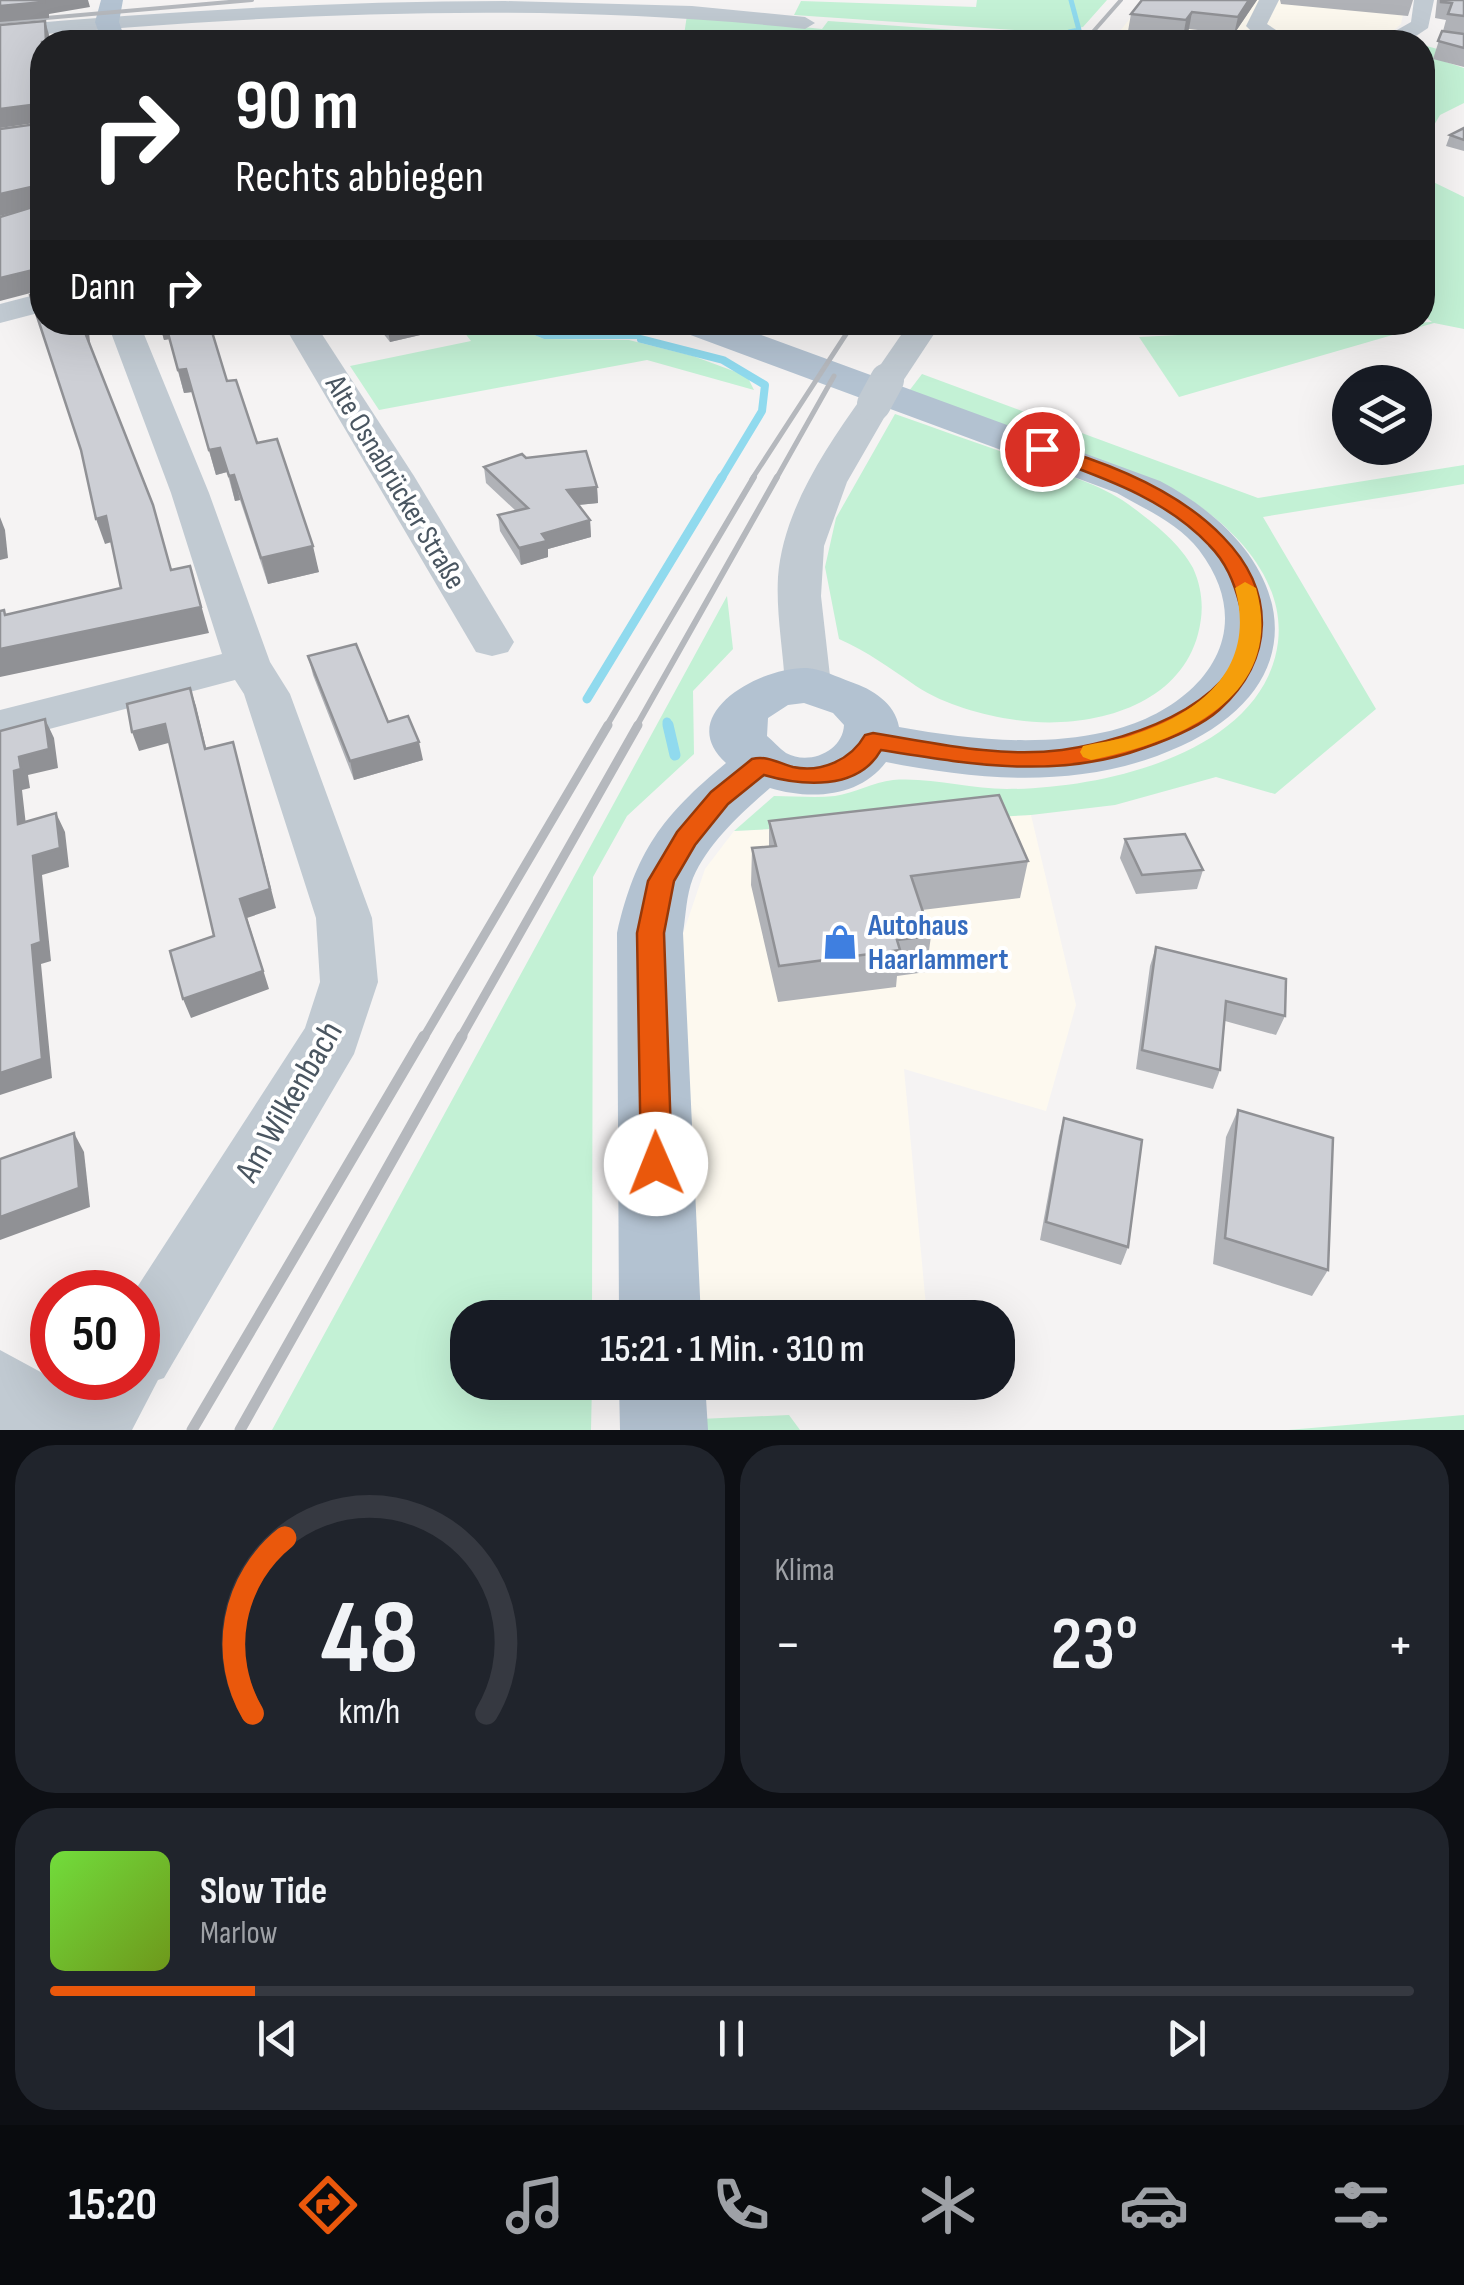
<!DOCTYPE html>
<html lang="de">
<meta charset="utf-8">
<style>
:root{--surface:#171b24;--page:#20242c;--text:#f1f3f6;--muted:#9ea1a6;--line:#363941;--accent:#ea580c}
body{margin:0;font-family:"Sofia Sans Condensed",sans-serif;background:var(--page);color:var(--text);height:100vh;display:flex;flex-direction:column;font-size:38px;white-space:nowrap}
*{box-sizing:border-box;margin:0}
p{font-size:32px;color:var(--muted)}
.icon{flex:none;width:55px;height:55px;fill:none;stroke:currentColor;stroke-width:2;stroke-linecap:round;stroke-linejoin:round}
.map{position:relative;height:1430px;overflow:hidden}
.drawer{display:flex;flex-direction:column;gap:15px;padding:15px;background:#0d0f14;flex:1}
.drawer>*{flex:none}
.top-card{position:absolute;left:30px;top:30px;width:1405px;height:305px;border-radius:40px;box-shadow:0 10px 40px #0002;background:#202124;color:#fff;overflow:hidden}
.fabs{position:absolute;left:1332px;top:365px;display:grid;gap:20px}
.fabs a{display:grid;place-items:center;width:100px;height:100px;border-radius:50%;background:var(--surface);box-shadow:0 10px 40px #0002;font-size:50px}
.speed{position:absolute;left:30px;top:1270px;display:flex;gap:20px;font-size:50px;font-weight:700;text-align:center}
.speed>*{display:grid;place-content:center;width:130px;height:130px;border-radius:50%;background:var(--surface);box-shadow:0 10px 40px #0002;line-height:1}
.speed .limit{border:15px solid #d22;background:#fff;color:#111}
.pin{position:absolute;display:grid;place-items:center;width:85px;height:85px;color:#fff;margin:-42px;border:5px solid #fff;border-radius:50%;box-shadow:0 2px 10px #0007}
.me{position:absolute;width:110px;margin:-55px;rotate:359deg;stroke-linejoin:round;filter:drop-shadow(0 0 8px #0008)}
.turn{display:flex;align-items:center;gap:35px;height:210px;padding:0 40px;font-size:45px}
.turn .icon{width:130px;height:130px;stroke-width:2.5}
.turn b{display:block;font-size:70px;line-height:85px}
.then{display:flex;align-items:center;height:95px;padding:0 40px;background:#0003;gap:20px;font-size:38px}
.big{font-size:75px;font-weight:600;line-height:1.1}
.drawer .tile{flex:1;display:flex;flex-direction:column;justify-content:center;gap:15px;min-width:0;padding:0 35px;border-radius:40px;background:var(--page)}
.drawer .dial{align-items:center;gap:0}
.dial svg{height:260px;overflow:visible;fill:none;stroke:var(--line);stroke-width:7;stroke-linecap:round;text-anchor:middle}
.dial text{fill:var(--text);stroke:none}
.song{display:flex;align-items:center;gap:30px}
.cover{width:120px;height:120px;border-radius:15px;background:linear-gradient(135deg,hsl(100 70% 55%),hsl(80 70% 35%))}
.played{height:10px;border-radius:5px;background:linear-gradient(90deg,var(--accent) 15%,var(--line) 15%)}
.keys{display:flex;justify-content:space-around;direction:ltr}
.heat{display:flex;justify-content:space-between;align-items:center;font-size:55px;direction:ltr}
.drawer .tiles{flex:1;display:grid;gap:15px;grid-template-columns:1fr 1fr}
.tile:last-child{grid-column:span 2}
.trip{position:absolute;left:450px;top:1300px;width:565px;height:100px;border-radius:40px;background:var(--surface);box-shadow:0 10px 40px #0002;font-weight:600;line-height:100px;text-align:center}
.dock{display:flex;height:160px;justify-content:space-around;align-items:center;background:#090b0e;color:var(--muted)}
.dock .icon{width:70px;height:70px}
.dock .on{color:var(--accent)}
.dock b{font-size:45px;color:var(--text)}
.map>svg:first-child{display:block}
.commercial{fill:#fdf9ef}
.green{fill:#c3f1d5}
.water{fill:#90daee}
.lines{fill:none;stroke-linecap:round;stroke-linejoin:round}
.stream-far3{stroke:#90daee;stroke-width:5}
.stream-far2{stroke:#90daee;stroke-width:8}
.stream-far1{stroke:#90daee;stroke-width:9}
.stream{stroke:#90daee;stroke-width:11}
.minor{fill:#c1cad2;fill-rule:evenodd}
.major{fill:#b3c2d1;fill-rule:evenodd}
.rail-far4{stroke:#b5b8bd;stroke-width:4}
.rail-far3{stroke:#b5b8bd;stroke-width:5}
.rail-far2{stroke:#b5b8bd;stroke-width:6}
.rail-far1{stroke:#b5b8bd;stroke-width:9}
.rail{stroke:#b5b8bd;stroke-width:11}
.minor-bridge{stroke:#c1cad2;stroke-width:34}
.wall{fill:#b0b2b7}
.shaded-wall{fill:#909195}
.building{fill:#cdcfd5;stroke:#909195;stroke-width:2.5}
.route{fill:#ea580c;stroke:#983908;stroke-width:2.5}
.slow{fill:#f59e0b}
.labels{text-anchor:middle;stroke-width:8;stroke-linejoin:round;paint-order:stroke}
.street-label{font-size:30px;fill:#4a5661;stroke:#fff}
.shop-label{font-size:30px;font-weight:bold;fill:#366cbe;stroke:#fff;text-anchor:start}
.near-street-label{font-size:35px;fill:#4a5661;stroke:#fff}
</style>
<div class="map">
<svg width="1464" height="1430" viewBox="0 0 1464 1430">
<rect width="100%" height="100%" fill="#f5f3f3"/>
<g class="commercial">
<path d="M1145 0H1406L1401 24 1391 33 1355 42H1235L1120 31Z"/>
<path d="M1031 815 1076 1005 1046 1111 904 1069 927 1317H685L672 966 705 869 734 831Z"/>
</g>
<g class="green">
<path d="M977 0H1107L1083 27 1057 33 794 15 801 1 976 7Z"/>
<path d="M687 15 822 29 828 21 1055 37 1039 41 877 31 802 33 813 42H683Z"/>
<path d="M1423 45 1459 55 1446 62 1464 68V103L1440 115 1423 144Z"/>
<path d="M1423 177 1464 197V329L1434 323 1179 397 1139 337 1432 322 1423 315Z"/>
<path d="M457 323H505L544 339 629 340 693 356 747 376 754 390 647 360 379 410 350 366 471 341Z"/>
<path d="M922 374 1258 498 1464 465V484L1263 517 1376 709 1275 794 1216 777 1115 805 1031 815 734 831 774 796C794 796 815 798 835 796 855 793 873 782 893 780 930 777 970 789 1007 789 1101 789 1264 754 1278 642 1285 583 1239 532 1192 501 1157 478 1113 465 1074 451 1019 431 964 411 909 391Z"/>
<path d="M895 414C940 430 985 446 1031 462 1063 474 1100 484 1128 504 1150 520 1180 543 1193 568 1203 590 1204 612 1198 634 1178 710 1084 730 1016 720 982 715 945 705 916 686 890 668 868 652 839 639L825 567 836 518Z"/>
<path d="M727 596 733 649 693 691 694 754 627 816 593 877 592 1317 468 1318V1382L592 1383 591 1430H272Z"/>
<path d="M789 1415 800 1430H701L700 1419Z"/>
<path d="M1464 1415V1430H1288Z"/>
</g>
<path class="water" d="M505 323H625L641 331V339H544Z"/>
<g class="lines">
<path class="stream-far3" d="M1069 32 1079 30 1071 0"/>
<path class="stream-far2" d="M641 339 723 360 765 385 762 411 721 479"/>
<g class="stream-far1">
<path d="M587 699 722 477"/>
<path d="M667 722 668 727"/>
</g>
<path class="stream" d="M668 725 675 755"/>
<g class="minor">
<path d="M1259 0H1279L1267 24 1294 42C1274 42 1260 41 1246 26Z"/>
<path d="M1414 0H1434L1428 28 1407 42H1376L1411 22Z"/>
<path d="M505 1 692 6 805 17 815 23 805 29C540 0 266 14 0 38V26C168 11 336 1 505 1Z"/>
<path d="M42 293V312L0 323V304Z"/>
<path d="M107 322H139L209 493 270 662 290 694 372 918 378 982 354 1054 164 1378 158 1380 132 1430H0V1350L72 1389 79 1378H138V1292H134L305 1028 320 982 316 918 244 694 235 680 0 742V710L222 654 171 493Z"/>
<path d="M282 322H314L414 476 514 642 508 652 492 656 476 652Z"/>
<path d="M910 322H942L899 387 887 390 875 387 870 380Z"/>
<path d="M874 393 886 397 892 404 847 482 824 546 821 596 831 685 824 695 808 700 792 695 785 685C783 649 776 613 778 577 783 511 825 449 862 397Z"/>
</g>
<g class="major">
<path d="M101 0H123L119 22 126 42H102L95 22Z"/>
<path d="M672 322H726L1160 481C1302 556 1325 695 1157 756 1069 788 977 780 886 762 859 798 810 800 770 788 741 813 708 843 693 878 686 896 686 915 683 933L701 1318H619L617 933C636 851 662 816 726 763 672 714 762 666 807 668 822 669 837 677 851 682 872 689 895 703 899 727 966 739 1038 747 1105 732 1195 712 1265 637 1199 550 1179 524 1145 509 1117 493L677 330ZM804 703 833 713 844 725C843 751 809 766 786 753 779 748 773 741 767 736L768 718 788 705Z"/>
<path d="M619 1382H705L708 1430H620Z"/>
</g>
<g class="rail-far4">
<path d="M0 22 252 0"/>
<path d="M1084 42 1121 0"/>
</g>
<g class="rail-far3">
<path d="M752 479 854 322"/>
<path d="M776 479 834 376"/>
</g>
<g class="rail-far2">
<path d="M606 727 754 477"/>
<path d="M636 727 777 477"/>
</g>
<g class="rail-far1">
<path d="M423 1039 608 725"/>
<path d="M460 1039 638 725"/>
</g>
<g class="rail">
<path d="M192 1430 424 1036"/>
<path d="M240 1430 462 1036"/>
</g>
<path class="minor-bridge" d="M874 404 887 380"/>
</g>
<g class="wall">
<path d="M1142 0H1257L1234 34 1189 29 1183 37 1128 31 1131 14Z"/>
<path d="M1280 0H1413L1408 16 1281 4Z"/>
<path d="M1437 0H1464V34L1443 31 1446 20 1435 18Z"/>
<path d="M1442 31 1464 34V67L1433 59Z"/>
<path d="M1464 128V151L1446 146 1450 135Z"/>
<path d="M159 322 227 381 319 572 268 584 240 500 235 501 227 472 216 475 192 392 184 393 169 339 164 340Z"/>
<path d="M374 322H428L429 333 390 342Z"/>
<path d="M526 458 597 487 598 503 578 505 590 520 591 537 548 549V557L521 565 500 531 498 515 516 511 486 483 484 467Z"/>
<path d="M308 656 388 722 423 760 354 780 313 675Z"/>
<path d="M769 821 1028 861 1020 898 922 910 931 936 926 972 897 976 896 987 778 1002 751 885 752 848 769 846Z"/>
<path d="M1125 839 1203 870 1197 889 1136 894 1120 858Z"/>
<path d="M1156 947 1285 1016 1276 1035 1225 1021 1220 1070 1213 1089 1136 1069 1150 966Z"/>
<path d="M1238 1110 1328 1270 1312 1296 1213 1264 1226 1137Z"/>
<path d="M1064 1118 1128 1247 1121 1265 1040 1240 1059 1136Z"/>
</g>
<g class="shaded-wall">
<path d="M44 0H88L90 7 49 14V18L0 22V6Z"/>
<path d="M1249 0H1257L1234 34 1238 17Z"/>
<path d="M1192 12 1189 29 1183 37 1186 20Z"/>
<path d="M45 21 50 38V42H46Z"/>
<path d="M39 104 42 122 0 128V109Z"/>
<path d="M35 186 41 205 0 216V194Z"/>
<path d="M37 269 42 290 0 301V278Z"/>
<path d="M83 322H88L91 352 84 330Z"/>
<path d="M159 322H165L170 339 164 340Z"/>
<path d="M405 322H428L429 333 390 342 387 326Z"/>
<path d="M186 369 192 392 184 393 178 370Z"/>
<path d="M220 448 227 472 216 475 209 450Z"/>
<path d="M234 475 240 500 235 501 229 476Z"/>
<path d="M597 487 598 503 568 506 567 490Z"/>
<path d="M106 516 115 541 105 544 96 519Z"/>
<path d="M0 517 5 530 8 558 0 560Z"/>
<path d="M590 520 591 537 548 549V557L521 565 519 548 542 534Z"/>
<path d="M313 546 319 572 268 584 261 558Z"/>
<path d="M190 566 209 633 0 677V649Z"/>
<path d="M190 688 196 706 211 768 205 749Z"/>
<path d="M45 719 54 738 58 768 28 775 30 788 22 790 28 843 18 824 14 771 19 757Z"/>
<path d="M165 724 172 742 139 751 132 732Z"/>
<path d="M233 742 276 908 247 918 269 989 191 1018 183 999 240 899Z"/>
<path d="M419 742 423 760 354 780 350 761Z"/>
<path d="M56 813 65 832 69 867 42 875 51 961 41 964 52 1078 0 1095V1073L32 945 33 856Z"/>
<path d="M74 1133 84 1152 90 1207 0 1240V1217Z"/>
</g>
<g class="building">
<path d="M0 0H44V2L0 6Z"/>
<path d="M1142 0H1249L1238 17 1192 12 1186 20 1131 14Z"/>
<path d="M1441 0H1464V16L1448 14 1452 3 1441 2Z"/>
<path d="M45 21 46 42H42V322H83L84 330 153 505 171 570 190 566 201 607 0 649V611L4 610 5 615 121 588 106 516 96 519 81 450 30 295 38 290 37 269 0 278V217L39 205V189L35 186 0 194V129L37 124 39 104 0 109V25Z"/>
<path d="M1442 31 1464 34V48L1438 41Z"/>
<path d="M1464 128V140L1450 135Z"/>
<path d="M165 322H209L227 381 236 380 257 443 277 439 313 546 261 558 234 475 229 476 220 448 209 450 186 369 178 370Z"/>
<path d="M384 322H405L387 326Z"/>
<path d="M586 451 597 487 567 490 590 520 542 534 547 541 519 548 498 515 528 508 484 467 522 454 526 458Z"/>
<path d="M356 644 388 722 408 716 419 742 350 761 308 656Z"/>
<path d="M190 688 205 749 233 742 270 889 240 899 263 971 183 999 170 951 214 936 165 724 132 732 127 704Z"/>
<path d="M45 719 49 749 19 757 21 769 14 771 18 824 56 813 60 848 33 856 41 942 32 945 42 1059 0 1073V731Z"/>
<path d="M999 795 1028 861 911 876 931 936 897 940 900 950 779 966 752 848 776 846 769 821Z"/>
<path d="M1185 834 1203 870 1142 875 1125 839Z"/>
<path d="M1156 947 1286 979 1285 1016 1226 1001 1220 1070 1142 1050Z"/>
<path d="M1238 1110 1333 1138 1328 1270 1225 1238Z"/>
<path d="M1064 1118 1142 1140 1128 1247 1046 1222Z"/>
<path d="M74 1133 79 1188 0 1217V1159Z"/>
</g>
<path class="route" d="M1042 444C1104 461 1178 490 1223 537 1276 591 1275 659 1219 710 1201 726 1167 740 1144 748 1058 780 968 764 881 750 858 791 802 786 764 775L728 804 695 845 674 881 664 933 672 1164 667 1174 656 1178 645 1174 641 1164 637 933 648 881 677 832 711 792 752 759C766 755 779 763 793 767 821 773 851 760 865 735L873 733C935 743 998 758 1062 750 1130 740 1265 699 1240 605 1234 582 1226 562 1209 545 1163 496 1097 476 1036 453V445Z"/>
<path class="slow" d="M1245 582 1256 588C1287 698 1179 742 1091 760L1083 757 1080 752 1083 746C1098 742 1115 741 1130 736 1202 713 1257 668 1235 588Z"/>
<defs>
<symbol id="shop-bare" viewBox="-9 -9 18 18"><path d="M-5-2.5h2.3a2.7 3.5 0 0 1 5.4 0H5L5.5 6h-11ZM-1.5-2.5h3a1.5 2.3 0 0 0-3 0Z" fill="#3f7fe0" stroke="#fff" stroke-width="2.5" paint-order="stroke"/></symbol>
</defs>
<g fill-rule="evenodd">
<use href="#shop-bare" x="815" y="917" width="50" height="50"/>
</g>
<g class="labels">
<g class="street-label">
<text transform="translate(396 482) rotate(59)" y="10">Alte Osnabrücker Straße</text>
</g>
<g class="shop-label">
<text x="868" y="935">Autohaus<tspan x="868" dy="34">Haarlammert</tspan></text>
</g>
<g class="near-street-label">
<text transform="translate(288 1101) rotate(-60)" y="12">Am Wilkenbach</text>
</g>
</g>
</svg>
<div class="fabs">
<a><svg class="icon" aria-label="layers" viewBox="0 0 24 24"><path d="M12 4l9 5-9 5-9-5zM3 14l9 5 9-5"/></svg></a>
</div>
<div class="speed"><div class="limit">50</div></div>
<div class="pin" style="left:1042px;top:449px;background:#d93025"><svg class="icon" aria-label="arrive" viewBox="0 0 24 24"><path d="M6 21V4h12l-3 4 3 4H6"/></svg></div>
<svg class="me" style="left:656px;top:1164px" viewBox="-20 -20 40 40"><circle r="19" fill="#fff"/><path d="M0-13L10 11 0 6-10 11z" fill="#ea580c"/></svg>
<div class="trip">15:21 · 1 Min. · 310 m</div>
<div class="top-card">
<div class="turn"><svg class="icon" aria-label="right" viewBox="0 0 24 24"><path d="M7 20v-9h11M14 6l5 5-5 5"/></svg><div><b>90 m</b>Rechts abbiegen</div></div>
<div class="then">Dann<svg class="icon" aria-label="right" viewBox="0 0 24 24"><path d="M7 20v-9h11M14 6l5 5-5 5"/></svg></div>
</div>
</div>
<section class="drawer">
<div class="tiles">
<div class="tile dial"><svg viewBox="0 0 100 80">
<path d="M14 69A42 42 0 1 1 86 69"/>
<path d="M14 69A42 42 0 0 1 24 15" stroke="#ea580c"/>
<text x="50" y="56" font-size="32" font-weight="700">48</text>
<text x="50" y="72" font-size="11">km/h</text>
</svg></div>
<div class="tile"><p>Klima</p>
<div class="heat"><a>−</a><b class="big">23°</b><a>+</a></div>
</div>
<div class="tile">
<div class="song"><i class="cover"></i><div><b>Slow Tide</b><p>Marlow</p></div></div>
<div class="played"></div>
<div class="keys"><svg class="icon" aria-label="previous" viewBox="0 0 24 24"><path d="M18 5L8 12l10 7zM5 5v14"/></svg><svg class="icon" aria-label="pause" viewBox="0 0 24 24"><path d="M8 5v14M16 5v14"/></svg><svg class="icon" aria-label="next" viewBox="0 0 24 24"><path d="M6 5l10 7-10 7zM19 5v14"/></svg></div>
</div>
</div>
</section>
<nav class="dock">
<b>15:20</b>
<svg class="icon on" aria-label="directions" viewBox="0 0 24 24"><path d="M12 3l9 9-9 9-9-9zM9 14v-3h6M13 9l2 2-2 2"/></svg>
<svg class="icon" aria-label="music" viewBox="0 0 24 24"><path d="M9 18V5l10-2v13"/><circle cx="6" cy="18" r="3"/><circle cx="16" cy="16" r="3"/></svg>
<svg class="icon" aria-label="phone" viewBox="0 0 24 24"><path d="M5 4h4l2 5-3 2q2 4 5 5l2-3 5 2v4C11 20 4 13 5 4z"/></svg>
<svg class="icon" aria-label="climate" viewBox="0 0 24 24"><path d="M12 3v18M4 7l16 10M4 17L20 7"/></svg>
<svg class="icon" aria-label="car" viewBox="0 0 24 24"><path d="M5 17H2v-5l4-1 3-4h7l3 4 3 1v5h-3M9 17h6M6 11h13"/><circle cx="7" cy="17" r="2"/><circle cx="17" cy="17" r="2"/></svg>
<svg class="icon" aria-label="filters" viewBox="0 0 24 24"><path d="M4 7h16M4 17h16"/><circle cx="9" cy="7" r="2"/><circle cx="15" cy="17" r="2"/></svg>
</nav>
